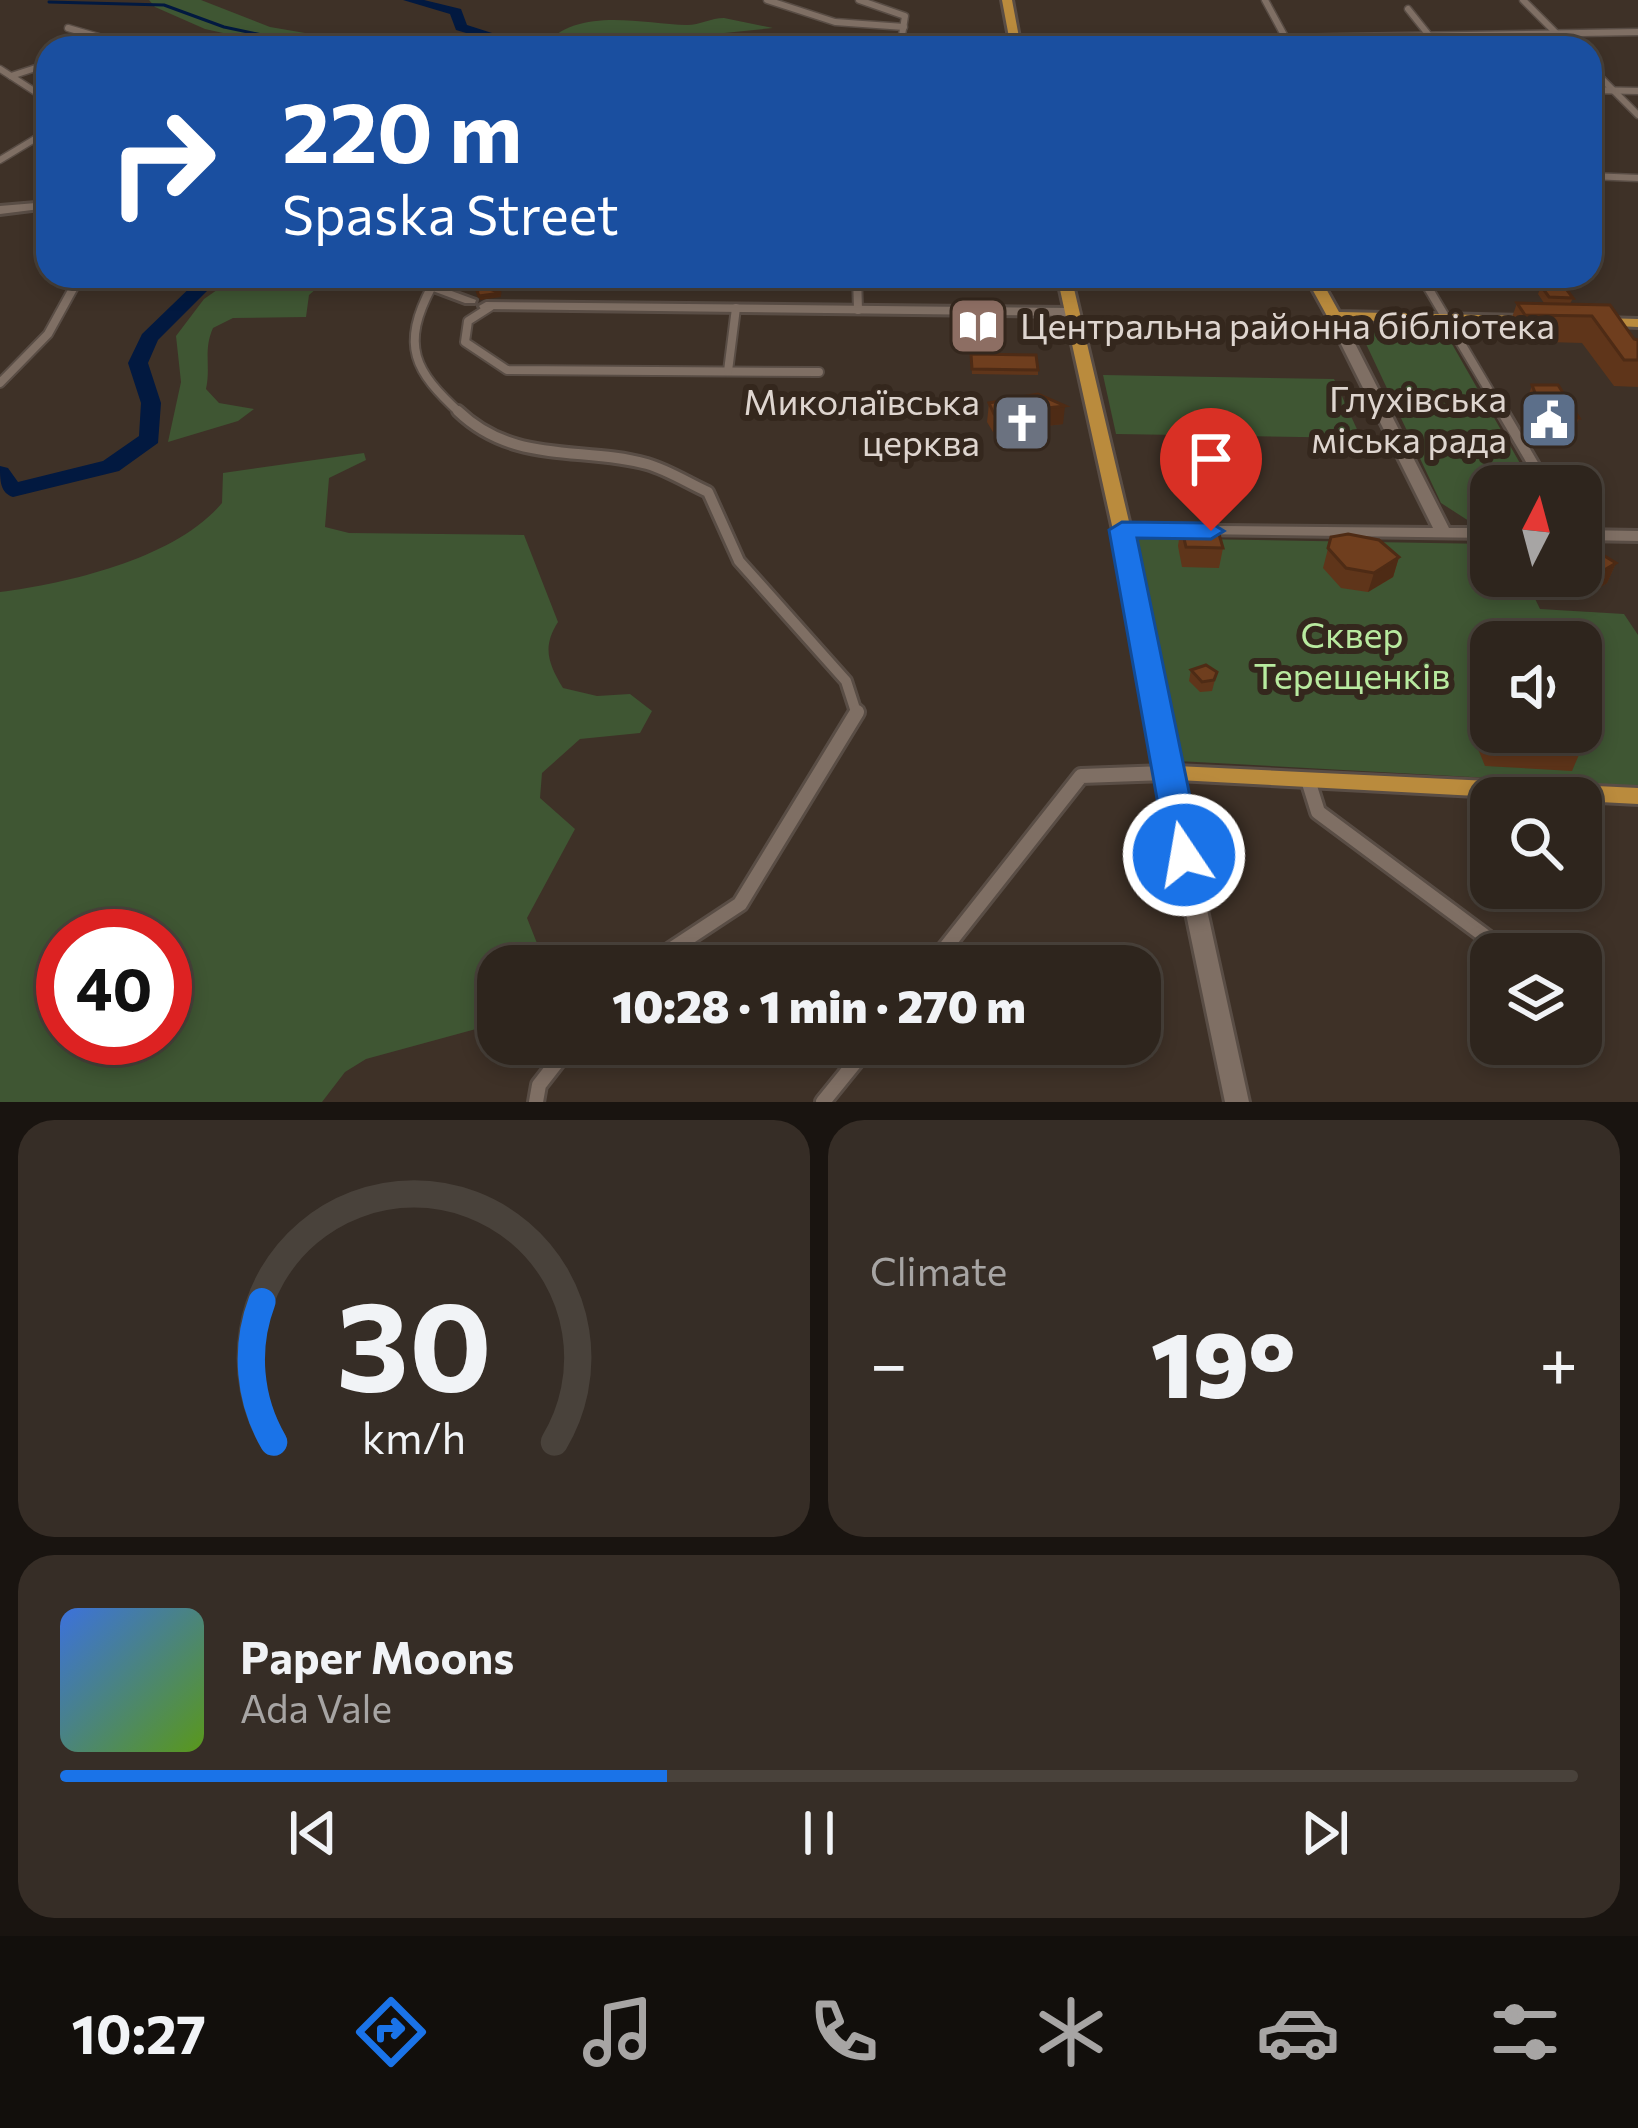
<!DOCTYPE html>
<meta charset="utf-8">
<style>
:root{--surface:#2e251d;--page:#362d26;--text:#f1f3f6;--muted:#a7a5a4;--line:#49423b;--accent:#1a73e8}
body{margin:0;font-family:Commissioner,sans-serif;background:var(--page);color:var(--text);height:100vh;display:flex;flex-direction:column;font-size:45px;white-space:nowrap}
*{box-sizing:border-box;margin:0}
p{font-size:39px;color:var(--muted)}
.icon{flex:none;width:66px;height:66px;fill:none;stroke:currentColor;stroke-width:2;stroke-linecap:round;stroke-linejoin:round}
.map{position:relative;height:1102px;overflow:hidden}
.details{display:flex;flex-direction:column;gap:18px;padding:18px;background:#191410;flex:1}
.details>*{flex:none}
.top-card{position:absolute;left:36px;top:36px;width:1566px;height:252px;border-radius:36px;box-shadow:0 6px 18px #0003,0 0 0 3px var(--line);background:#1a4fa0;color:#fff;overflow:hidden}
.needle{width:78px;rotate:6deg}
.controls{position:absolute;left:1470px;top:465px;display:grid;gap:24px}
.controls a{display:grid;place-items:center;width:132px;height:132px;border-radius:24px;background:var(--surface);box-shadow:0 6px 18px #0003,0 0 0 3px var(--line);font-size:60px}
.speed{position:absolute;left:36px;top:909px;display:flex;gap:24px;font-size:60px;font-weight:700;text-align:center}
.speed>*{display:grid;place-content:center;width:156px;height:156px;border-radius:50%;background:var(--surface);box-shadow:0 6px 18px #0003,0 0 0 3px var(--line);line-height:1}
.speed .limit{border:18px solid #d22;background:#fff;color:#111}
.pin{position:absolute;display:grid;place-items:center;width:102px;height:102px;color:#fff;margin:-123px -51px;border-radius:50% 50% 50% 0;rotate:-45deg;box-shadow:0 0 12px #0007}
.pin .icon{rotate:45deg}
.me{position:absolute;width:132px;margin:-66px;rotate:348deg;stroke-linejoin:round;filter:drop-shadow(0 0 9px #0008)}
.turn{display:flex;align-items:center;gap:42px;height:252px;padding:0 48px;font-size:54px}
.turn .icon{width:156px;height:156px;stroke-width:2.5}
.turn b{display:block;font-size:84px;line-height:102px}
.big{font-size:90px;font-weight:800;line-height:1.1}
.details .tile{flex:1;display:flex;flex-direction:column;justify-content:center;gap:18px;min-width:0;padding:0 42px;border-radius:36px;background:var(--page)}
.details .dial{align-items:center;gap:0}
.dial svg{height:312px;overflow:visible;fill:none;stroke:var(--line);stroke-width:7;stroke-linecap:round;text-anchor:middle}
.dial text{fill:var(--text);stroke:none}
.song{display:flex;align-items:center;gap:36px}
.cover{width:144px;height:144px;border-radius:18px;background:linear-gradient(135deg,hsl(220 70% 55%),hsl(90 70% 35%))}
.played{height:12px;border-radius:6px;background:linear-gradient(90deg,var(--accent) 40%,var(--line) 40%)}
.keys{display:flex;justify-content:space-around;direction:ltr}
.heat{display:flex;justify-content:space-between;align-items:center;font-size:66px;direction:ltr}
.details .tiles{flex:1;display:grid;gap:18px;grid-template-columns:1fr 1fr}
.tile:last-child{grid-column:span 2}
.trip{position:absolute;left:477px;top:945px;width:684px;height:120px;border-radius:36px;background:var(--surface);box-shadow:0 6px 18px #0003,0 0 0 3px var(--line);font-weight:800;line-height:120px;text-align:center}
.menu{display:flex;height:192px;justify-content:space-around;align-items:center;background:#120f0c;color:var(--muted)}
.menu .icon{width:84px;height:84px}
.menu .active{color:var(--accent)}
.menu b{font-size:54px;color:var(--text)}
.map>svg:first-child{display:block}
.green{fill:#3f5633;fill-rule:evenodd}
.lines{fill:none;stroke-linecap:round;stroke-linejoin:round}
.stream{stroke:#021940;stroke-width:3}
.river{fill:#021940;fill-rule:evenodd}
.street-far3-casing{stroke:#594d45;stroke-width:9}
.street-far2-casing{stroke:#594d45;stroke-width:12}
.street-far1-casing{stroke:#594d45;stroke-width:16}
.street-casing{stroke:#594d45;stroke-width:20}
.secondary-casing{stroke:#594d45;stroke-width:6}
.primary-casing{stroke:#594d45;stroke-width:6}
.street-far3{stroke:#7f6f64;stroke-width:6}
.street-far2{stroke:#7f6f64;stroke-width:8}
.street-far1{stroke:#7f6f64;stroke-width:10}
.street{stroke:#7f6f64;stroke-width:14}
.secondary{fill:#7f6f64;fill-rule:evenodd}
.primary{fill:#ba8b3d;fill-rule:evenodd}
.wall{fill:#5f351a}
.shaded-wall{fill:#4e2b15}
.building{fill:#6f3e1e;stroke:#4e2b15;stroke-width:3}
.route{fill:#1a73e8;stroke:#114b97;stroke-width:3}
.labels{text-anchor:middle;stroke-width:12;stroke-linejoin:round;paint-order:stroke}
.poi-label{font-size:36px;fill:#ded5cf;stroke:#34271d;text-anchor:end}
.park-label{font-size:36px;fill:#b8ea9f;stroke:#34271d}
</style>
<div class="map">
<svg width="1638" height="1102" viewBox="0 0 1638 1102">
<rect width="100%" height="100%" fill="#3e3127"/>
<g class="green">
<path d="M149 0H201L270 27 393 48 287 47 205 29 155 7Z"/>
<path d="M724 18 773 28 665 39 636 48H542C576 5 641 24 687 25 700 25 711 18 724 18Z"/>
<path d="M237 276H331L309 295 306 317 233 318 213 328C203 350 211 367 206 389L219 403 254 409 238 421 168 442 181 382 176 336 204 299Z"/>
<path d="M1359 329 1444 330 1533 486H1491V523H1472L1441 503Z"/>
<path d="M1103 375 1334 379 1361 438 1116 434Z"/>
<path d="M364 453 366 460 329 478 325 527 349 533 524 535 558 622C542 647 548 663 563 688L597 696 630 694 652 711 640 733 580 739 542 773 540 798 575 829 527 918 546 966H498V1023L366 1059 345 1072 322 1102H0V592C70 583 176 558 222 503L223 473ZM63 936H165V1038H63Z"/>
<path d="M1132 538 1491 544V576H1524L1540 609 1624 614 1638 635V786L1178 761ZM1491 642H1581V732H1491Z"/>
</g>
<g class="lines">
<path class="stream" d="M49 2 164 5 224 27 323 48"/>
<g class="river">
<path d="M403 0H424L461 9 467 25 539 48H517L456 30 450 14Z"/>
<path d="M202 276H222L158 340 148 363 161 403 158 443 119 471 13 497C0 493 0 480 0 466L8 468 18 482 103 461 139 436 141 403 128 363 142 334Z"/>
</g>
<defs>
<g id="street-far3">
<path d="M767 0 835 22 904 27"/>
<path d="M859 0 905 16 900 48"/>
<path d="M1265 0 1291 48"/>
<path d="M1523 0 1571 48"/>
<path d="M1408 9 1428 34"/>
<path d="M68 28 136 48"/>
<path d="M1285 38 1638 32"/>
<path d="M1590 67 1638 115"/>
<path d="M0 69 48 100"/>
<path d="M11 76 48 64"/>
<path d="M1590 90 1638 91"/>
<path d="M0 160 48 131"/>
<path d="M1590 176 1638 178"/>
</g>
<g id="street-far2">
<path d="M857 276 858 310"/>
<path d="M1421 276 1503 414"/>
<path d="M432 286C400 346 414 371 461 414"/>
<path d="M490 307 468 321 465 342 507 370 819 372"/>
<path d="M728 371 736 308"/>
<path d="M0 383 48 334 80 276"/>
</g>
<g id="street-far1">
<path d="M458 411C514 465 582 446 647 464 668 470 688 483 708 492L739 561 846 681 857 715"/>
<path d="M1502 411 1546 486"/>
</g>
<g id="street">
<path d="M1308 780 1318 812 1509 954"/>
<path d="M646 966 740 904 857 712"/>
<path d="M931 966 1081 776 1166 773"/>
<path d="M1526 1056 1542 1044"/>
<path d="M536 1102 539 1085 571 1044"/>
<path d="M823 1102 870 1044"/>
</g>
<g id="secondary">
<path d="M48 202V208L0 214V206Z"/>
<path d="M393 276H411L476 300 475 303H465Z"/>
<path d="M486 302 1072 308 1079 312 1072 316 481 309 479 306Z"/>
<path d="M1334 312 1341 316 1449 528H1491V538L1116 533 1114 530 1122 525 1433 528 1327 316Z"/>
<path d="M1581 530 1638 531V541L1581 540Z"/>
<path d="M1167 766 1174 768 1177 773 1249 1102H1225L1157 773 1160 768Z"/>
</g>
<g id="primary">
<path d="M1002 0H1012L1021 48H1011Z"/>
<path d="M1057 276H1071L1131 530 1176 766 1638 788V804L1581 801V798H1514L1159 779 1113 530Z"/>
<path d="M1305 276H1319L1339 312 1531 316 1538 320 1531 324 1334 320 1327 316Z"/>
<path d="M1601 318 1638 319V327L1596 325V319Z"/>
</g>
</defs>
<use href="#street-far3" class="street-far3-casing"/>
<use href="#street-far2" class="street-far2-casing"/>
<use href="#street-far1" class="street-far1-casing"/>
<use href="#street" class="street-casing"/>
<use href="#secondary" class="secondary-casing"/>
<use href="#primary" class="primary-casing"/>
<use href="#street-far3" class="street-far3"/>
<use href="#street-far2" class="street-far2"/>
<use href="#street-far1" class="street-far1"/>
<use href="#street" class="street"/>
<use href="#secondary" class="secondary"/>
<use href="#primary" class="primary"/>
</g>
<g class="wall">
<path d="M1541 286 1573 298 1570 304 1638 340V387L1614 386 1582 343 1516 341 1508 329 1517 303H1544L1538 294Z"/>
<path d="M971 354 1038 370V375L972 374Z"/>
<path d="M1532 385 1579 418 1572 437 1545 436 1534 427 1526 403Z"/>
<path d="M989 403 1063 424 993 432 987 422Z"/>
<path d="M1181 526 1223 548 1219 568 1182 567 1178 546Z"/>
<path d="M1331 537 1399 557 1393 577 1368 592 1341 588 1323 568Z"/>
<path d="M1581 546 1616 563 1607 583 1588 595 1529 583 1527 576H1581Z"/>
<path d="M1191 670 1217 672 1212 691 1200 692 1189 681Z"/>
<path d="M1483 681H1491V732L1581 750 1572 771 1485 766 1478 749 1486 728H1491L1475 701Z"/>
</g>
<g class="shaded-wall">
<path d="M501 293V297L480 300 479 296Z"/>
<path d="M1065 406 1063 424 993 432 994 414Z"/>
<path d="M1399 557 1393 577 1368 592 1374 573Z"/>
<path d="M1616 563 1607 583 1588 595 1596 575Z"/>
</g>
<g class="building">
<path d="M1541 286H1564L1573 298 1549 297Z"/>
<path d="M484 287 501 293 479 296 477 291Z"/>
<path d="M1517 303 1610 305 1634 339 1638 340V360H1624L1592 316 1525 315Z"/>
<path d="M971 354 1036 355 1038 370 972 369Z"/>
<path d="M1532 385H1558L1579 418 1552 417 1541 408Z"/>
<path d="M1038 394 1065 406 994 414 989 403Z"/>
<path d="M1181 526 1217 527 1223 548 1186 547Z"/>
<path d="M1348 534 1379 540 1399 557 1374 573 1346 568 1328 548 1331 537Z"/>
<path d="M1581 546H1588L1616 563 1596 575 1581 572Z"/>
<path d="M1206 665 1217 672 1214 680 1202 682 1191 670Z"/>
<path d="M1483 681H1491V694Z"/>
<path d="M1486 728H1491V732H1573L1581 750 1493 745Z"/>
</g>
<path class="route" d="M1122 522 1211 523 1224 531 1211 539 1137 538 1202 855 1197 865H1172L1167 855 1109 530Z"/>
<defs>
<symbol id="library-square" viewBox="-11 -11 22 22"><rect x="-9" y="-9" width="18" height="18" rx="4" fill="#8d6e63" stroke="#34271d"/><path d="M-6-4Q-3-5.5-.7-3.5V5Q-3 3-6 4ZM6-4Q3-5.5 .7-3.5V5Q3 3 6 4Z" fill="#fff"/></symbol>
<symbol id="civic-square" viewBox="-11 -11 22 22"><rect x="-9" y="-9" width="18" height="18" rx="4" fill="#5c6f8a" stroke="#34271d"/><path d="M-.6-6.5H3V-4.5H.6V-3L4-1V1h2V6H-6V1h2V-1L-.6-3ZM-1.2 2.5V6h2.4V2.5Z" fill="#fff"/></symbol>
<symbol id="church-square" viewBox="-11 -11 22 22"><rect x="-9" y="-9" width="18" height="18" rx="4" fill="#6b7280" stroke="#34271d"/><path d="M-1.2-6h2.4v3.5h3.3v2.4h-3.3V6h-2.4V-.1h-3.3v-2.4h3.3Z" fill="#fff"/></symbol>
</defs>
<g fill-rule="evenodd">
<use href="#library-square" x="945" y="293" width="66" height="66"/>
<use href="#civic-square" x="1516" y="387" width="66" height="66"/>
<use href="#church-square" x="989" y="390" width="66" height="66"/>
</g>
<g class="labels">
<g class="poi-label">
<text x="1020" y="339" text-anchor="start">Центральна районна бібліотека</text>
<text x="1507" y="412">Глухівська<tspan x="1507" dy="41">міська рада</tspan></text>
<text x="980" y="415">Миколаївська<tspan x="980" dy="41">церква</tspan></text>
</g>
<g class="park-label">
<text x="1352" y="648">Сквер<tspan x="1352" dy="41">Терещенків</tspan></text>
</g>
</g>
</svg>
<div class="controls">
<a><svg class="needle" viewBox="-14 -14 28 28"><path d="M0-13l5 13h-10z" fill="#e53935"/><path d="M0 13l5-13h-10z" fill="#a7a5a4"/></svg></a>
<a><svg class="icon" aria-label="sound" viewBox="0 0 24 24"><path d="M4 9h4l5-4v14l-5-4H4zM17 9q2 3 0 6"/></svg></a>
<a><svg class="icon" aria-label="search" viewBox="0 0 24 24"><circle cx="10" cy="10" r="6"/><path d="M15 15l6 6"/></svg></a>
<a><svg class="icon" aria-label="layers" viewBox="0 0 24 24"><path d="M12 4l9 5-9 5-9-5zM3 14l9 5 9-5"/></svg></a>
</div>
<div class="speed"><div class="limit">40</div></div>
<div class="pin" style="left:1211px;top:531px;background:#d93025"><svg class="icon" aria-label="arrive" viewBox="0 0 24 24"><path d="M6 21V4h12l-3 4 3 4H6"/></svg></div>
<svg class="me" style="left:1184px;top:855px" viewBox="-20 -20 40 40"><circle r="17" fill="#1a73e8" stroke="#fff" stroke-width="3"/><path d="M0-11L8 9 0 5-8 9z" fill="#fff"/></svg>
<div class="trip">10:28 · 1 min · 270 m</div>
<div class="top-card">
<div class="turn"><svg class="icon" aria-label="right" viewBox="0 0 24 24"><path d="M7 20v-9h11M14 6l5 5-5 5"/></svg><div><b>220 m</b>Spaska Street</div></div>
</div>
</div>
<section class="details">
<div class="tiles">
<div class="tile dial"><svg viewBox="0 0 100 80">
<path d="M14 69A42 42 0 1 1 86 69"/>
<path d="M14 69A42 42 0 0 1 11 33" stroke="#1a73e8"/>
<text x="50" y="56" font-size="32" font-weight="700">30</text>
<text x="50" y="72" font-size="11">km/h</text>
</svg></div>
<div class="tile"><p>Climate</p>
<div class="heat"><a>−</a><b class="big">19°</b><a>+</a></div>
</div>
<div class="tile">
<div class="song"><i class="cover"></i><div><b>Paper Moons</b><p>Ada Vale</p></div></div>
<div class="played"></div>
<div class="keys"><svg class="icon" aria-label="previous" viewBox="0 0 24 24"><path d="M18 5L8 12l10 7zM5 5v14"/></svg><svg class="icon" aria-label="pause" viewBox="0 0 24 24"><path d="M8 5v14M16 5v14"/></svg><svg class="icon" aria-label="next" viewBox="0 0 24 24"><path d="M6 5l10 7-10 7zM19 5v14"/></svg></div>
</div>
</div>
</section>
<nav class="menu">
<b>10:27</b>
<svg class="icon active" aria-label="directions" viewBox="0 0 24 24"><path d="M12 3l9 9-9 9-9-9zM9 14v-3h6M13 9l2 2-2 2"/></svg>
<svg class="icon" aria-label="music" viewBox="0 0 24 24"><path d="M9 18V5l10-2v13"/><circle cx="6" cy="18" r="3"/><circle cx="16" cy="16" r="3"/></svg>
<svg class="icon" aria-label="phone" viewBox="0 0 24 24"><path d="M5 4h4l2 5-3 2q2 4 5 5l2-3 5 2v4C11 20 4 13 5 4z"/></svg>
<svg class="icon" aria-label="climate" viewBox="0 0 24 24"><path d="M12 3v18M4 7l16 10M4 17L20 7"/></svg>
<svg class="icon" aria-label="car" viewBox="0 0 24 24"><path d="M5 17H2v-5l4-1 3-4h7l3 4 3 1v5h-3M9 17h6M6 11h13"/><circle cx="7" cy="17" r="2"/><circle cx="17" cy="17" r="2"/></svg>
<svg class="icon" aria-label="filters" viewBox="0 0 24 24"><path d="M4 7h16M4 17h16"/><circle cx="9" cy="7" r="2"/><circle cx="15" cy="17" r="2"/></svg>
</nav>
